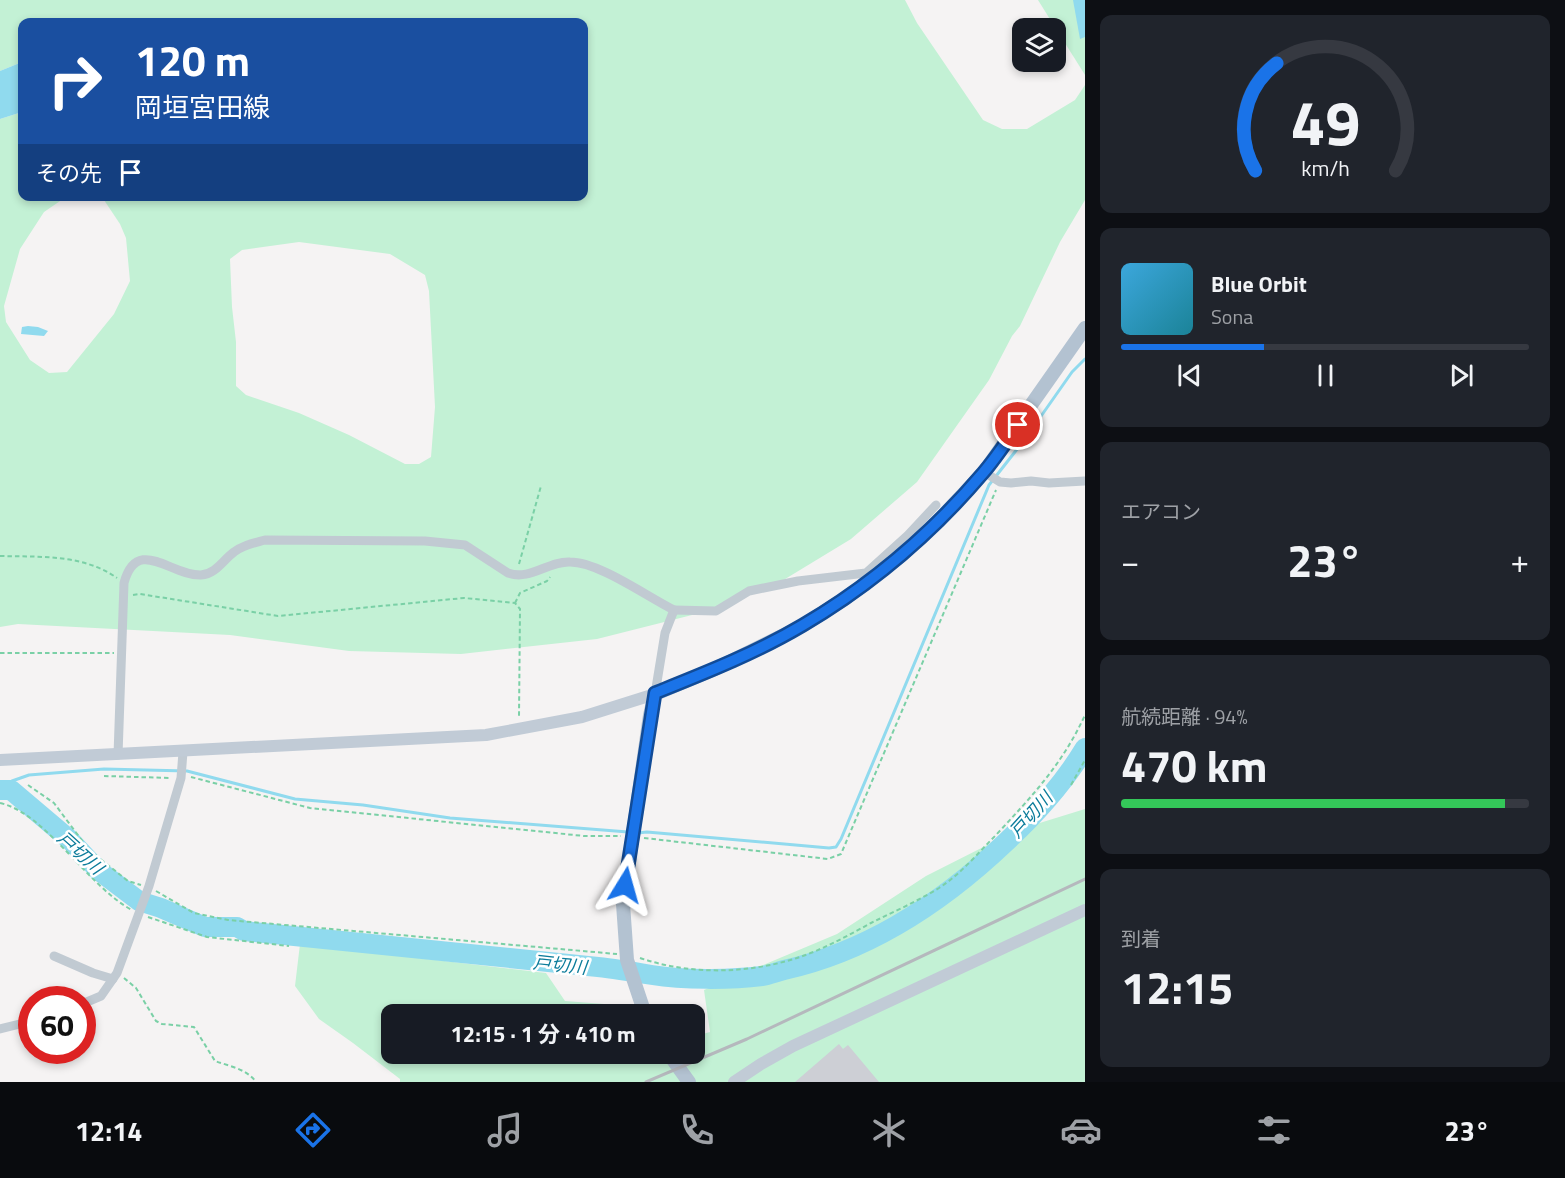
<!DOCTYPE html>
<html lang="ja">
<meta charset="utf-8">
<style>
:root{--surface:#171b24;--page:#20242c;--text:#f1f3f6;--muted:#9ea1a6;--line:#363941;--accent:#1a73e8}
body{margin:0;font-family:"Titillium Web","Noto Sans JP",sans-serif;background:var(--page);color:var(--text);height:100vh;display:flex;flex-direction:column;font-size:22px;white-space:nowrap}
*{box-sizing:border-box;margin:0}
p{font-size:20px;color:var(--muted)}
.icon{flex:none;width:33px;height:33px;fill:none;stroke:currentColor;stroke-width:2;stroke-linecap:round;stroke-linejoin:round}
.map{position:relative;flex:1;overflow:hidden}
.panel{display:flex;flex-direction:column;gap:15px;padding:15px;background:#0d0f14;width:480px}
.panel>*{flex:none}
.banner{position:absolute;left:18px;top:18px;width:570px;height:183px;border-radius:12px;box-shadow:0 3px 9px #0003;background:#1a4fa0;color:#fff;overflow:hidden}
.fabs{position:absolute;left:1012px;top:18px;display:grid;gap:12px}
.fabs a{display:grid;place-items:center;width:54px;height:54px;border-radius:12px;background:var(--surface);box-shadow:0 3px 9px #0003;font-size:30px}
.speed{position:absolute;left:18px;top:986px;display:flex;gap:12px;font-size:30px;font-weight:700;text-align:center}
.speed>*{display:grid;place-content:center;width:78px;height:78px;border-radius:50%;background:var(--surface);box-shadow:0 3px 9px #0003;line-height:1}
.speed .limit{border:9px solid #d22;background:#fff;color:#111}
.pin{position:absolute;display:grid;place-items:center;width:51px;height:51px;color:#fff;margin:-26px;border:3px solid #fff;border-radius:50%;box-shadow:0 2px 6px #0007}
.me{position:absolute;width:66px;margin:-33px;rotate:8deg;stroke-linejoin:round;filter:drop-shadow(0 0 4px #0008)}
.turn{display:flex;align-items:center;gap:21px;height:126px;padding:0 18px;font-size:27px}
.turn .icon{width:78px;height:78px;stroke-width:2.5}
.turn b{display:block;font-size:42px;line-height:51px}
.then{display:flex;align-items:center;height:57px;padding:0 18px;background:#0003;gap:12px;font-size:22px}
.big{font-size:45px;font-weight:700;line-height:1.1}
.panel .card{flex:1;display:flex;flex-direction:column;justify-content:center;gap:9px;min-width:0;padding:0 21px;border-radius:12px;background:var(--page)}
.panel .dial{align-items:center;gap:0}
.dial svg{height:156px;overflow:visible;fill:none;stroke:var(--line);stroke-width:7;stroke-linecap:round;text-anchor:middle}
.dial text{fill:var(--text);stroke:none}
.song{display:flex;align-items:center;gap:18px}
.cover{width:72px;height:72px;border-radius:9px;background:linear-gradient(135deg,hsl(200 70% 55%),hsl(190 70% 35%))}
.played{height:6px;border-radius:3px;background:linear-gradient(90deg,var(--accent) 35%,var(--line) 35%)}
.keys{display:flex;justify-content:space-around;direction:ltr}
.heat{display:flex;justify-content:space-between;align-items:center;font-size:33px;direction:ltr}
.charge{height:9px;border-radius:4px;background:linear-gradient(90deg,#34c759 94%,var(--line) 0)}
.trip{position:absolute;left:381px;top:1004px;width:324px;height:60px;border-radius:12px;background:var(--surface);box-shadow:0 3px 9px #0003;font-weight:700;line-height:60px;text-align:center}
.tabs{display:flex;height:96px;justify-content:space-around;align-items:center;background:#090b0e;color:var(--muted)}
.tabs .icon{width:42px;height:42px}
.tabs .current{color:var(--accent)}
.tabs b{font-size:27px;color:var(--text)}
main{display:flex;flex:1;min-height:0}
.map>svg:first-child{display:block}
.green{fill:#c3f1d5;fill-rule:evenodd}
.water{fill:#90daee}
.lines{fill:none;stroke-linecap:round;stroke-linejoin:round}
.stream{stroke:#90daee;stroke-width:3}
.river{stroke:#90daee;stroke-width:20}
.building{fill:#cdcfd5}
.path{stroke:#7ad0a6;stroke-width:2;stroke-dasharray:4.5 3;stroke-linecap:butt}
.street{stroke:#c1cad2;stroke-width:9}
.secondary{stroke:#c1cbd6;stroke-width:12}
.primary{stroke:#b3c2d1;stroke-width:14}
.rail{stroke:#b5b8bd;stroke-width:3}
.route-casing{stroke:#114b97;stroke-width:15}
.route{stroke:#1a73e8;stroke-width:10}
.labels{text-anchor:middle;stroke-width:5;stroke-linejoin:round;paint-order:stroke}
.water-label{font-size:18px;font-style:italic;fill:#0c7c9b;stroke:#fff}
</style>
<main>
<div class="map">
<svg width="1085" height="1082" viewBox="0 0 1085 1082">
<rect width="100%" height="100%" fill="#f5f3f3"/>
<g class="green">
<path d="M0 0H905L917 23 983 120 1002 129H1027L1075 100 1085 85V200L1060 242 1020 326 1012 336 989 380 917 482 851 539 772 587 696 614 597 639 461 654 349 651 230 635 18 624 0 627V119L22 112V196L66 197 44 212 20 249 4 306 6 322 30 360 49 373 67 372 114 314 130 281 126 238 120 224 102 197 584 196V22H92L88 18 84 22H22V62L0 71ZM299 242 390 254 425 275 429 291 435 407 431 457 419 464H405L349 435 299 413 246 395 236 386V342L232 307 230 259 242 250Z"/>
<path d="M1038 0H1085V75Z"/>
<path d="M1085 809V1082H400V1079L353 1043 319 1019 295 986 300 944 546 973 565 1001 617 1005 625 1014H392V1053H694L695 1036 710 1032 704 990 837 934 926 876 1017 830Z"/>
</g>
<g class="water">
<path d="M1073 0H1085V37L1080 39Z"/>
<path d="M22 62V112L0 119V71Z"/>
<path d="M28 326 38 327 48 331 44 336 21 334 22 327Z"/>
</g>
<g class="lines">
<g class="stream">
<path d="M11 790 12 781 29 775 104 769 187 771 295 799 363 805 450 818 628 832"/>
<path d="M638 833 647 832 829 848 836 847 841 839 989 485 1025 439 1072 372 1085 359"/>
</g>
<path class="river" d="M0 790H11L70 840 98 870 139 901 161 908 205 927H237L244 931 598 967C616 969 634 972 652 975 683 980 731 980 762 976 769 975 776 972 784 970 870 951 943 902 1006 842 1036 814 1064 783 1085 748"/>
</g>
<path class="building" d="M839 1044 843 1049 848 1045 879 1082H795Z"/>
<g class="lines">
<g class="path">
<path d="M0 556C40 557 83 554 117 578"/>
<path d="M519 564 541 486"/>
<path d="M133 595 140 594 278 616 464 598 515 603 520 609 519 717"/>
<path d="M515 603 520 593 547 581 550 577"/>
<path d="M0 653H114"/>
<path d="M104 776 170 778"/>
<path d="M191 777 310 808 584 836H621"/>
<path d="M28 785 54 803 89 850 128 881 141 885"/>
<path d="M1071 785 1085 760"/>
<path d="M0 803C46 813 88 887 132 910"/>
<path d="M644 838 828 859 841 854 996 490"/>
<path d="M156 891 194 913 228 920 617 954"/>
<path d="M148 917 207 937 289 946"/>
<path d="M640 958C690 975 747 974 797 958 822 950 847 936 871 923 893 912 918 901 939 888 961 874 978 853 996 835 1032 796 1062 765 1085 715"/>
<path d="M124 978 136 988 156 1021 162 1024 194 1027 215 1061C229 1066 247 1069 256 1082"/>
</g>
<g class="street">
<path d="M984 472 1000 482 1011 483 1031 481 1049 483 1085 481"/>
<path d="M674 610 716 611 749 591 798 581 866 573 908 535 936 505"/>
<path d="M118 755 124 583C137 535 171 576 201 575 216 574 223 560 234 552 243 545 254 543 265 540L425 541 465 545 508 573C530 581 548 561 570 562 599 562 646 596 674 610L665 633 655 694"/>
<path d="M54 956 93 973 113 979"/>
<path d="M82 1004 101 996 117 973 149 886 181 778 183 752"/>
<path d="M0 1029 32 1021"/>
</g>
<g class="secondary">
<path d="M0 760 486 735 582 717 655 694"/>
<path d="M734 1082 761 1064 793 1046 1085 910"/>
</g>
<g class="primary">
<path d="M645 1014 627 960 623 904 650 715 655 694 717 668 802 626 846 598 901 556 938 521 984 472 1085 328"/>
<path d="M668 1053 689 1082"/>
</g>
<path class="rail" d="M646 1082 747 1039 1085 879"/>
</g>
<g class="lines">
<defs>
<path id="route" d="M625 885 655 693C705 673 756 653 803 625 871 585 932 533 983 473 996 458 1007 441 1018 425"/>
</defs>
<use href="#route" class="route-casing"/>
<use href="#route" class="route"/>
</g>
<g class="labels">
<g class="water-label">
<text transform="translate(1031 815) rotate(-48)" y="6">戸切川</text>
<text transform="translate(80 853) rotate(42)" y="6">戸切川</text>
<text transform="translate(560 965) rotate(6)" y="6">戸切川</text>
</g>
</g>
</svg>
<div class="fabs">
<a><svg class="icon" aria-label="layers" viewBox="0 0 24 24"><path d="M12 4l9 5-9 5-9-5zM3 14l9 5 9-5"/></svg></a>
</div>
<div class="speed"><div class="limit">60</div></div>
<div class="pin" style="left:1018px;top:425px;background:#d93025"><svg class="icon" aria-label="arrive" viewBox="0 0 24 24"><path d="M6 21V4h12l-3 4 3 4H6"/></svg></div>
<svg class="me" style="left:625px;top:885px" viewBox="-20 -20 40 40"><path d="M0-17L14 15 0 8-14 15z" fill="#1a73e8" stroke="#fff" stroke-width="4"/></svg>
<div class="trip">12:15 · 1 分 · 410 m</div>
<div class="banner">
<div class="turn"><svg class="icon" aria-label="right" viewBox="0 0 24 24"><path d="M7 20v-9h11M14 6l5 5-5 5"/></svg><div><b>120 m</b>岡垣宮田線</div></div>
<div class="then">その先<svg class="icon" aria-label="arrive" viewBox="0 0 24 24"><path d="M6 21V4h12l-3 4 3 4H6"/></svg></div>
</div>
</div>
<section class="panel">
<div class="card dial"><svg viewBox="0 0 100 80">
<path d="M14 69A42 42 0 1 1 86 69"/>
<path d="M14 69A42 42 0 0 1 25 14" stroke="#1a73e8"/>
<text x="50" y="56" font-size="32" font-weight="700">49</text>
<text x="50" y="72" font-size="11">km/h</text>
</svg></div>
<div class="card">
<div class="song"><i class="cover"></i><div><b>Blue Orbit</b><p>Sona</p></div></div>
<div class="played"></div>
<div class="keys"><svg class="icon" aria-label="previous" viewBox="0 0 24 24"><path d="M18 5L8 12l10 7zM5 5v14"/></svg><svg class="icon" aria-label="pause" viewBox="0 0 24 24"><path d="M8 5v14M16 5v14"/></svg><svg class="icon" aria-label="next" viewBox="0 0 24 24"><path d="M6 5l10 7-10 7zM19 5v14"/></svg></div>
</div>
<div class="card"><p>エアコン</p>
<div class="heat"><a>−</a><b class="big">23°</b><a>+</a></div>
</div>
<div class="card"><p>航続距離 · 94%</p><b class="big">470 km</b><div class="charge"></div></div>
<div class="card"><p>到着</p><b class="big">12:15</b></div>
</section>
</main>
<nav class="tabs">
<b>12:14</b>
<svg class="icon current" aria-label="directions" viewBox="0 0 24 24"><path d="M12 3l9 9-9 9-9-9zM9 14v-3h6M13 9l2 2-2 2"/></svg>
<svg class="icon" aria-label="music" viewBox="0 0 24 24"><path d="M9 18V5l10-2v13"/><circle cx="6" cy="18" r="3"/><circle cx="16" cy="16" r="3"/></svg>
<svg class="icon" aria-label="phone" viewBox="0 0 24 24"><path d="M5 4h4l2 5-3 2q2 4 5 5l2-3 5 2v4C11 20 4 13 5 4z"/></svg>
<svg class="icon" aria-label="climate" viewBox="0 0 24 24"><path d="M12 3v18M4 7l16 10M4 17L20 7"/></svg>
<svg class="icon" aria-label="car" viewBox="0 0 24 24"><path d="M5 17H2v-5l4-1 3-4h7l3 4 3 1v5h-3M9 17h6M6 11h13"/><circle cx="7" cy="17" r="2"/><circle cx="17" cy="17" r="2"/></svg>
<svg class="icon" aria-label="filters" viewBox="0 0 24 24"><path d="M4 7h16M4 17h16"/><circle cx="9" cy="7" r="2"/><circle cx="15" cy="17" r="2"/></svg>
<b>23°</b>
</nav>
